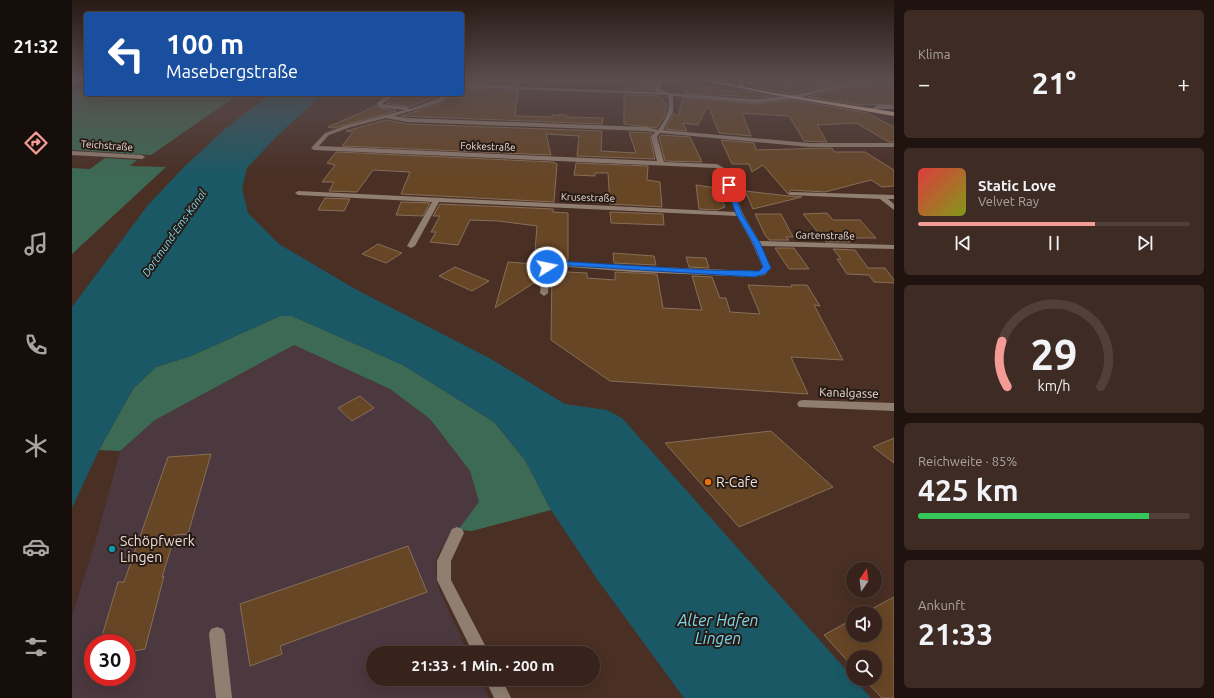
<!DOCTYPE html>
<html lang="de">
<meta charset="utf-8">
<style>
:root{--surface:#37231b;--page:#3e2b24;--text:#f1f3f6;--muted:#aaa4a3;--line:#51403a;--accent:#f59b96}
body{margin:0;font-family:Ubuntu,sans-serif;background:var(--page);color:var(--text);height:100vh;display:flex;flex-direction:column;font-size:15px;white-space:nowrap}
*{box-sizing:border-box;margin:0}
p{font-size:13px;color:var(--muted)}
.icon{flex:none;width:22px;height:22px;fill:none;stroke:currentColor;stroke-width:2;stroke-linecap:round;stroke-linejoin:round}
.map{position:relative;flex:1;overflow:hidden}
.details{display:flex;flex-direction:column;gap:10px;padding:10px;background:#1e130f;width:320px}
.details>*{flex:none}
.top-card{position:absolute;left:12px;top:12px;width:380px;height:84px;border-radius:4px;box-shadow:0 4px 16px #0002,0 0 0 1px var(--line);background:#1a4fa0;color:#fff;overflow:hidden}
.needle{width:26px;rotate:14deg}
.controls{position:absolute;left:774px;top:562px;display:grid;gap:8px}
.controls a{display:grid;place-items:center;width:36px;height:36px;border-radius:50%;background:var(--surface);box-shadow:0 4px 16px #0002,0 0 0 1px var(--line);font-size:20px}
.speed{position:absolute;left:12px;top:634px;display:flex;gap:8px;font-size:20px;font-weight:700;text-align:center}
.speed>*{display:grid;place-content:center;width:52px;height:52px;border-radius:50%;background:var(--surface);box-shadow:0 4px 16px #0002,0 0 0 1px var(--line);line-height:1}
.speed .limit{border:6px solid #d22;background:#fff;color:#111}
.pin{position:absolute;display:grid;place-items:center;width:34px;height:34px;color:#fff;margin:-17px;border-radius:8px;box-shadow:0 2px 6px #0006}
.me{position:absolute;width:44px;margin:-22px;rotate:80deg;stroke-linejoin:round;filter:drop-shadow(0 0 3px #0008)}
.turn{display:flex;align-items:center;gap:14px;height:84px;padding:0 16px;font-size:18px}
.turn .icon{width:52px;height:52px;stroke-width:2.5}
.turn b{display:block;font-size:28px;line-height:34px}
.big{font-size:30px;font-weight:600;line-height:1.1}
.details .tile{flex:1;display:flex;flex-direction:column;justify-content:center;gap:6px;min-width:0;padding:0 14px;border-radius:6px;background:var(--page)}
.details .dial{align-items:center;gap:0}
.dial svg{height:104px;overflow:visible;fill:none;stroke:var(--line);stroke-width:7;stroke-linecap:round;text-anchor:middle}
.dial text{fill:var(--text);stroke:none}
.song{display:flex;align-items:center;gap:12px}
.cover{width:48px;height:48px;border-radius:6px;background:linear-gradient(135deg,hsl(0 70% 55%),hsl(70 70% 35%))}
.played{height:4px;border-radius:2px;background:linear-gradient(90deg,var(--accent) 65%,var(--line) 65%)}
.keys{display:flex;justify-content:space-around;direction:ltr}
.heat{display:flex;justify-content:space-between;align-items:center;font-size:22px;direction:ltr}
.charge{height:6px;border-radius:3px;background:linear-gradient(90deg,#34c759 85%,var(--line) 0)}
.trip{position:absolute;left:294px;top:646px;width:234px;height:40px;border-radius:20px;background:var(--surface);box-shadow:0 4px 16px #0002,0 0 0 1px var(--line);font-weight:600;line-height:40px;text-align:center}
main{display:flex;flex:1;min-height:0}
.dock{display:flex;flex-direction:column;width:72px;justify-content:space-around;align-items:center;background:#160e0b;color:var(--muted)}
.dock .icon{width:28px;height:28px}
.dock .selected{color:var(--accent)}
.dock b{font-size:18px;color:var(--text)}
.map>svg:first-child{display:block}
.commercial{fill:#4c383f;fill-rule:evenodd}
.green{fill:#3c6a55}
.water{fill:#1a5866}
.building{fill:#674626;stroke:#866f59}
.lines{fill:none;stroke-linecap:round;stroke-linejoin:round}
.minor{fill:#907e71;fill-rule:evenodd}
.major{fill:#e9c5aa;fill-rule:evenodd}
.route{fill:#1a73e8;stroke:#114b97}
.food-dot{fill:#e8710a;stroke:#271b16;stroke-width:1.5}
.culture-dot{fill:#0f9aa8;stroke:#271b16;stroke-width:1.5}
.labels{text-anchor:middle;stroke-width:4;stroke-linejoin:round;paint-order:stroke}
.far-street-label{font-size:10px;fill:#eeddd5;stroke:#271b16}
.far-water-label{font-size:11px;font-style:italic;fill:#7ad8ee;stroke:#271b16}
.street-label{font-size:12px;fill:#eeddd5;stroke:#271b16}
.near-poi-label{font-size:14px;fill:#eeddd5;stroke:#271b16;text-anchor:start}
.near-water-label{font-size:16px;font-style:italic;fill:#7ad8ee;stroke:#271b16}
</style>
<main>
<nav class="dock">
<b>21:32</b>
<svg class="icon selected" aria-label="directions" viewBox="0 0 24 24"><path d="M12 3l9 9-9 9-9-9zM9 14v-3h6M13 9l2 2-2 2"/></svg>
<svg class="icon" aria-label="music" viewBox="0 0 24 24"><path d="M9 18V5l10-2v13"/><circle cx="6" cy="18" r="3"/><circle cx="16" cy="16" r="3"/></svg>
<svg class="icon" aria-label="phone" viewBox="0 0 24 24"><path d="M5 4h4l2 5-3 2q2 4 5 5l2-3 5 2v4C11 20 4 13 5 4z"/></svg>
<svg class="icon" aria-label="climate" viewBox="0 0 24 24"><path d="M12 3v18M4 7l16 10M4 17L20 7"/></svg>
<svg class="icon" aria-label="car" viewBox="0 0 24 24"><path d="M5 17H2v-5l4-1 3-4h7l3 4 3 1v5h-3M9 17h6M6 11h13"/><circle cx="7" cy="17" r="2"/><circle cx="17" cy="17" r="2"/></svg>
<svg class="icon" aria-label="filters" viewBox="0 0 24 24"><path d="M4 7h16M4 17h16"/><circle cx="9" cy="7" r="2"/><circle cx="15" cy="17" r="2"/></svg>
</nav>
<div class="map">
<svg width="822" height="698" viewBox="0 0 822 698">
<rect width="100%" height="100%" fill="#492f24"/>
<path class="commercial" d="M222 345 318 389 358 419 398 471 407 503 392 524 367 551 363 569 367 590 396 653H301V679H408L417 698H0V616L25 536 48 451 83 420ZM21 643H55V677H21Z"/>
<g class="green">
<path d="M14 84V94H167L79 155 0 150V91Z"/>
<path d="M33 158 65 160 58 166 94 167 0 254V168L18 169Z"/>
<path d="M208 316H220L331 365 422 422 453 460 479 510 400 531 386 530 407 502 398 471 358 419 318 389 222 345 83 420 48 451 27 450 61 389 84 367 119 356Z"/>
</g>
<path class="water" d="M198 94H251L206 135 175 168 170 189 176 213 207 244 285 290 419 359 493 404 535 410 550 418 799 698H612L525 579 479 510 453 460 422 422 331 365 220 316H208L119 356 84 367 61 389 27 450 0 508V307L76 205 113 166 154 128Z"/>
<g class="building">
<path d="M390 79 448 81 447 85 395 84 392 85 395 88 446 91 443 116 481 117 480 115H494V117L531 118 530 124 329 116 366 104 380 97 390 98Z"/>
<path d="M718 79H787L718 94 686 88 718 81Z"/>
<path d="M801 79H822V104L787 105 736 97Z"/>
<path d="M567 81 585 82 582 90 552 89V85L566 86Z"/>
<path d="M614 85 644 87 656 91H674L699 96 684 97 612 93Z"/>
<path d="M332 94H358L369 95 337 107 314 103Z"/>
<path d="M552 95 587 96 595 105 592 117 585 128 552 124Z"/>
<path d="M611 98 684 104 723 100 795 113 822 127V142H817L784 123 745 125 755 142 732 141 717 116 670 113 679 136 647 133 636 105 626 125 611 123 615 131 593 129 602 113 606 117Z"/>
<path d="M304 106 310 109 324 111 262 128 256 127Z"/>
<path d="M314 120 335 124 530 131 529 151 564 153 557 132 580 133 578 137 583 159 505 156 507 136 474 134 479 155 270 146 281 132 274 131Z"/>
<path d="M589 135 618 137 630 162 593 161 587 137Z"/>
<path d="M649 140 682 143 684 150 760 148 762 152H793L822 170V186L810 187 799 180 753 192 719 190 716 194 691 165 680 172 677 164H660Z"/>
<path d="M264 152 481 162 485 164 482 202 329 194 338 172 301 170 285 192 257 191 262 182H250L263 165 255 163Z"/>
<path d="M504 163 576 166 575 180 588 182 590 207 538 204 536 173H523V176L502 175Z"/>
<path d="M624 185 644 188 653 207 645 210 627 209Z"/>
<path d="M673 191 717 196 730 197 681 209Z"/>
<path d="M253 198 278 199 272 211 246 210Z"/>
<path d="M329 202 358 203 351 216 324 215Z"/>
<path d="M368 204 481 209V212L496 213V260H483L470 266 468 279 423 308 436 262 462 264 465 226 426 221 398 220 386 245 358 242 364 232H359L368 216H361Z"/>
<path d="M538 212 591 214 592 225 539 223Z"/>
<path d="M755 213 761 220H788L804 238H775L778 242H754L731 214Z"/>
<path d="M683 214H709L721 237H714L717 240H697L693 235Z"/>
<path d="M306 244 330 253 314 263 290 254Z"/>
<path d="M703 248H722L737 269H717Z"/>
<path d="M761 249 783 250 796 268H813L822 280V283L802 282 797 275 775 274 765 259H769Z"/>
<path d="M541 253 582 256 584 265 542 263Z"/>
<path d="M614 257 634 258 637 268 617 267Z"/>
<path d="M383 267 417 281 400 291 367 276Z"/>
<path d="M485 268H495V272L515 273V278L543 280V272L585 274 591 308 630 310 620 276 640 277 648 298H654L658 312 688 314 676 285 720 287 719 285H735L748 306 742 305 771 360 719 357 736 394 538 381 479 340 480 271V269Z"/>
<path d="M288 396 302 408 280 421 266 408Z"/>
<path d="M699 431 761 487 667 527 593 443Z"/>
<path d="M822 438V463L801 447Z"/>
<path d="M139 454 116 534 103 535 90 577 92 576 73 649 55 652V643H28L46 582H52L96 457Z"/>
<path d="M336 546 355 592 208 646 210 654 178 666 168 604Z"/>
<path d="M822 597V698H810L792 679H803V657H781V667L752 635 781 619V635H803V613H792Z"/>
</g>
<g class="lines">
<g class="minor">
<path d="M588 79H592L588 89 596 93 684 99 722 95 793 79H800L722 99 684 103 601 96V112L591 130 737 143H822V147H737L588 133 585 137 592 162 645 164 654 169 671 214 687 241 822 245V249L689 246 699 268 693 275 682 277 562 272 485 266 479 268 476 293 472 296 468 293 471 267 484 261 562 266 682 271H687L691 268 680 243 665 216 367 202 343 246 339 248 335 246 360 202 226 195 223 193 226 191 663 212 649 171 644 168 242 150 239 148 253 133 275 125 333 110 310 108 305 105V103L318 94H323L310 104 335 107 337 109C350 106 372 94 382 94L366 103 322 116 335 118 574 127 586 130C593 121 601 106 595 95L395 87 393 86 395 85 585 92 583 90ZM314 118 335 122 574 131 583 132 579 137 585 161 247 146 257 135 279 127Z"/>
<path d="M666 79H670L672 88 668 87Z"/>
<path d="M806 105H822V109H807L799 112 796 110Z"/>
<path d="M0 151 70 155 73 157 70 159 0 155Z"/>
<path d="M719 192 822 195V199H816L822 204V210L808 199 717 195V193Z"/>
<path d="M731 400 822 403V411L727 407 725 404 727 401Z"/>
<path d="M385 527 390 529 392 533 379 561V580L417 653H401L365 580V561L380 529Z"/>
<path d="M145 627 151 629 153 634 160 698H144L137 634 139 629Z"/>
<path d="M413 679H430L439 698H422Z"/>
</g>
<path class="major" d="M626 79H634L702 93 822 112V116L702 95Z"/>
</g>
<linearGradient id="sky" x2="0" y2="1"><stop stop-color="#281a14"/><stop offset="0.45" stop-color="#594d50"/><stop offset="1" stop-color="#594d50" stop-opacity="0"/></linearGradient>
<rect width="822" height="177" fill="url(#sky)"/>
<path class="route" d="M657 183 660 185 670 214 688 243 699 268 693 274 682 277 485 265 475 269 471 267 484 261 635 270 687 271 691 267 681 243 664 214 654 185Z"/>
<circle class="food-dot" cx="636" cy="482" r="4"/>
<circle class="culture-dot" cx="40" cy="549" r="4"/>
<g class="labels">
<g class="far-street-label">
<text transform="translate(35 145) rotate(4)" y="4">Teichstraße</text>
<text transform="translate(416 146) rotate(2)" y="4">Fokkestraße</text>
<text transform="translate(516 197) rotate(2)" y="4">Krusestraße</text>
<text transform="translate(753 235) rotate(1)" y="4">Gartenstraße</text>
</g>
<g class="far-water-label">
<text transform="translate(102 233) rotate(-55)" y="4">Dortmund-Ems-Kanal</text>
</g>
<g class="street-label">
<text transform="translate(777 393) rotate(2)" y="4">Kanalgasse</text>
</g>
<g class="near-poi-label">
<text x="644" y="487">R-Cafe</text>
<text x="48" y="546">Schöpfwerk<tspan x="48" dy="16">Lingen</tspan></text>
</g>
<g class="near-water-label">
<text x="646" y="626">Alter Hafen<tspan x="646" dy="18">Lingen</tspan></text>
</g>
</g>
</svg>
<div class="controls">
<a><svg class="needle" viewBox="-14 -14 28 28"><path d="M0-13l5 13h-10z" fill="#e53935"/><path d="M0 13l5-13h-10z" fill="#aaa4a3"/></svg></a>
<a><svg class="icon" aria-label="sound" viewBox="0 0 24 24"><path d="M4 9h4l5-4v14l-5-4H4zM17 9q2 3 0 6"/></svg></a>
<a><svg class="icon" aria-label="search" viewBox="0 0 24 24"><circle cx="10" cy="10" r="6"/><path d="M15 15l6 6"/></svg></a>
</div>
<div class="speed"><div class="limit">30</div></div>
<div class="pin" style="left:657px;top:185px;background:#d93025"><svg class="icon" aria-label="arrive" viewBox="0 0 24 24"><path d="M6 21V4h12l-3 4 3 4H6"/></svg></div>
<svg class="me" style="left:475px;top:267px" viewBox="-20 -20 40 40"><circle r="17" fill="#1a73e8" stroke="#fff" stroke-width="3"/><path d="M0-11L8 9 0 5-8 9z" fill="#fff"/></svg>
<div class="trip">21:33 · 1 Min. · 200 m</div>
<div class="top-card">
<div class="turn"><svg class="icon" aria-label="left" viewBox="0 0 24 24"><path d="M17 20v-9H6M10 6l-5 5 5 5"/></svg><div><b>100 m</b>Masebergstraße</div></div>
</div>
</div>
<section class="details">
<div class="tile"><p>Klima</p>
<div class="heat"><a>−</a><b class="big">21°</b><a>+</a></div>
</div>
<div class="tile">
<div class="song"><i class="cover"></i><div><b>Static Love</b><p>Velvet Ray</p></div></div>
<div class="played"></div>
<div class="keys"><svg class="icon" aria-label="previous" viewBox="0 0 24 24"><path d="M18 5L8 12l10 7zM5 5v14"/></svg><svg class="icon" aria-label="pause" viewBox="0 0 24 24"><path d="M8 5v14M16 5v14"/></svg><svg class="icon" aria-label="next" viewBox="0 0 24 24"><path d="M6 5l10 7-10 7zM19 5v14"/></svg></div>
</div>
<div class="tile dial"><svg viewBox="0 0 100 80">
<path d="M14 69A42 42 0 1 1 86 69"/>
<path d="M14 69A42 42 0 0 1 10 34" stroke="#f59b96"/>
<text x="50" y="56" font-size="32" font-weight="700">29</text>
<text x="50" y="72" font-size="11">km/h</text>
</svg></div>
<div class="tile"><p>Reichweite · 85%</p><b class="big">425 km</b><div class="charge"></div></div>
<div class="tile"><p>Ankunft</p><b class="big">21:33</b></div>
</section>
</main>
